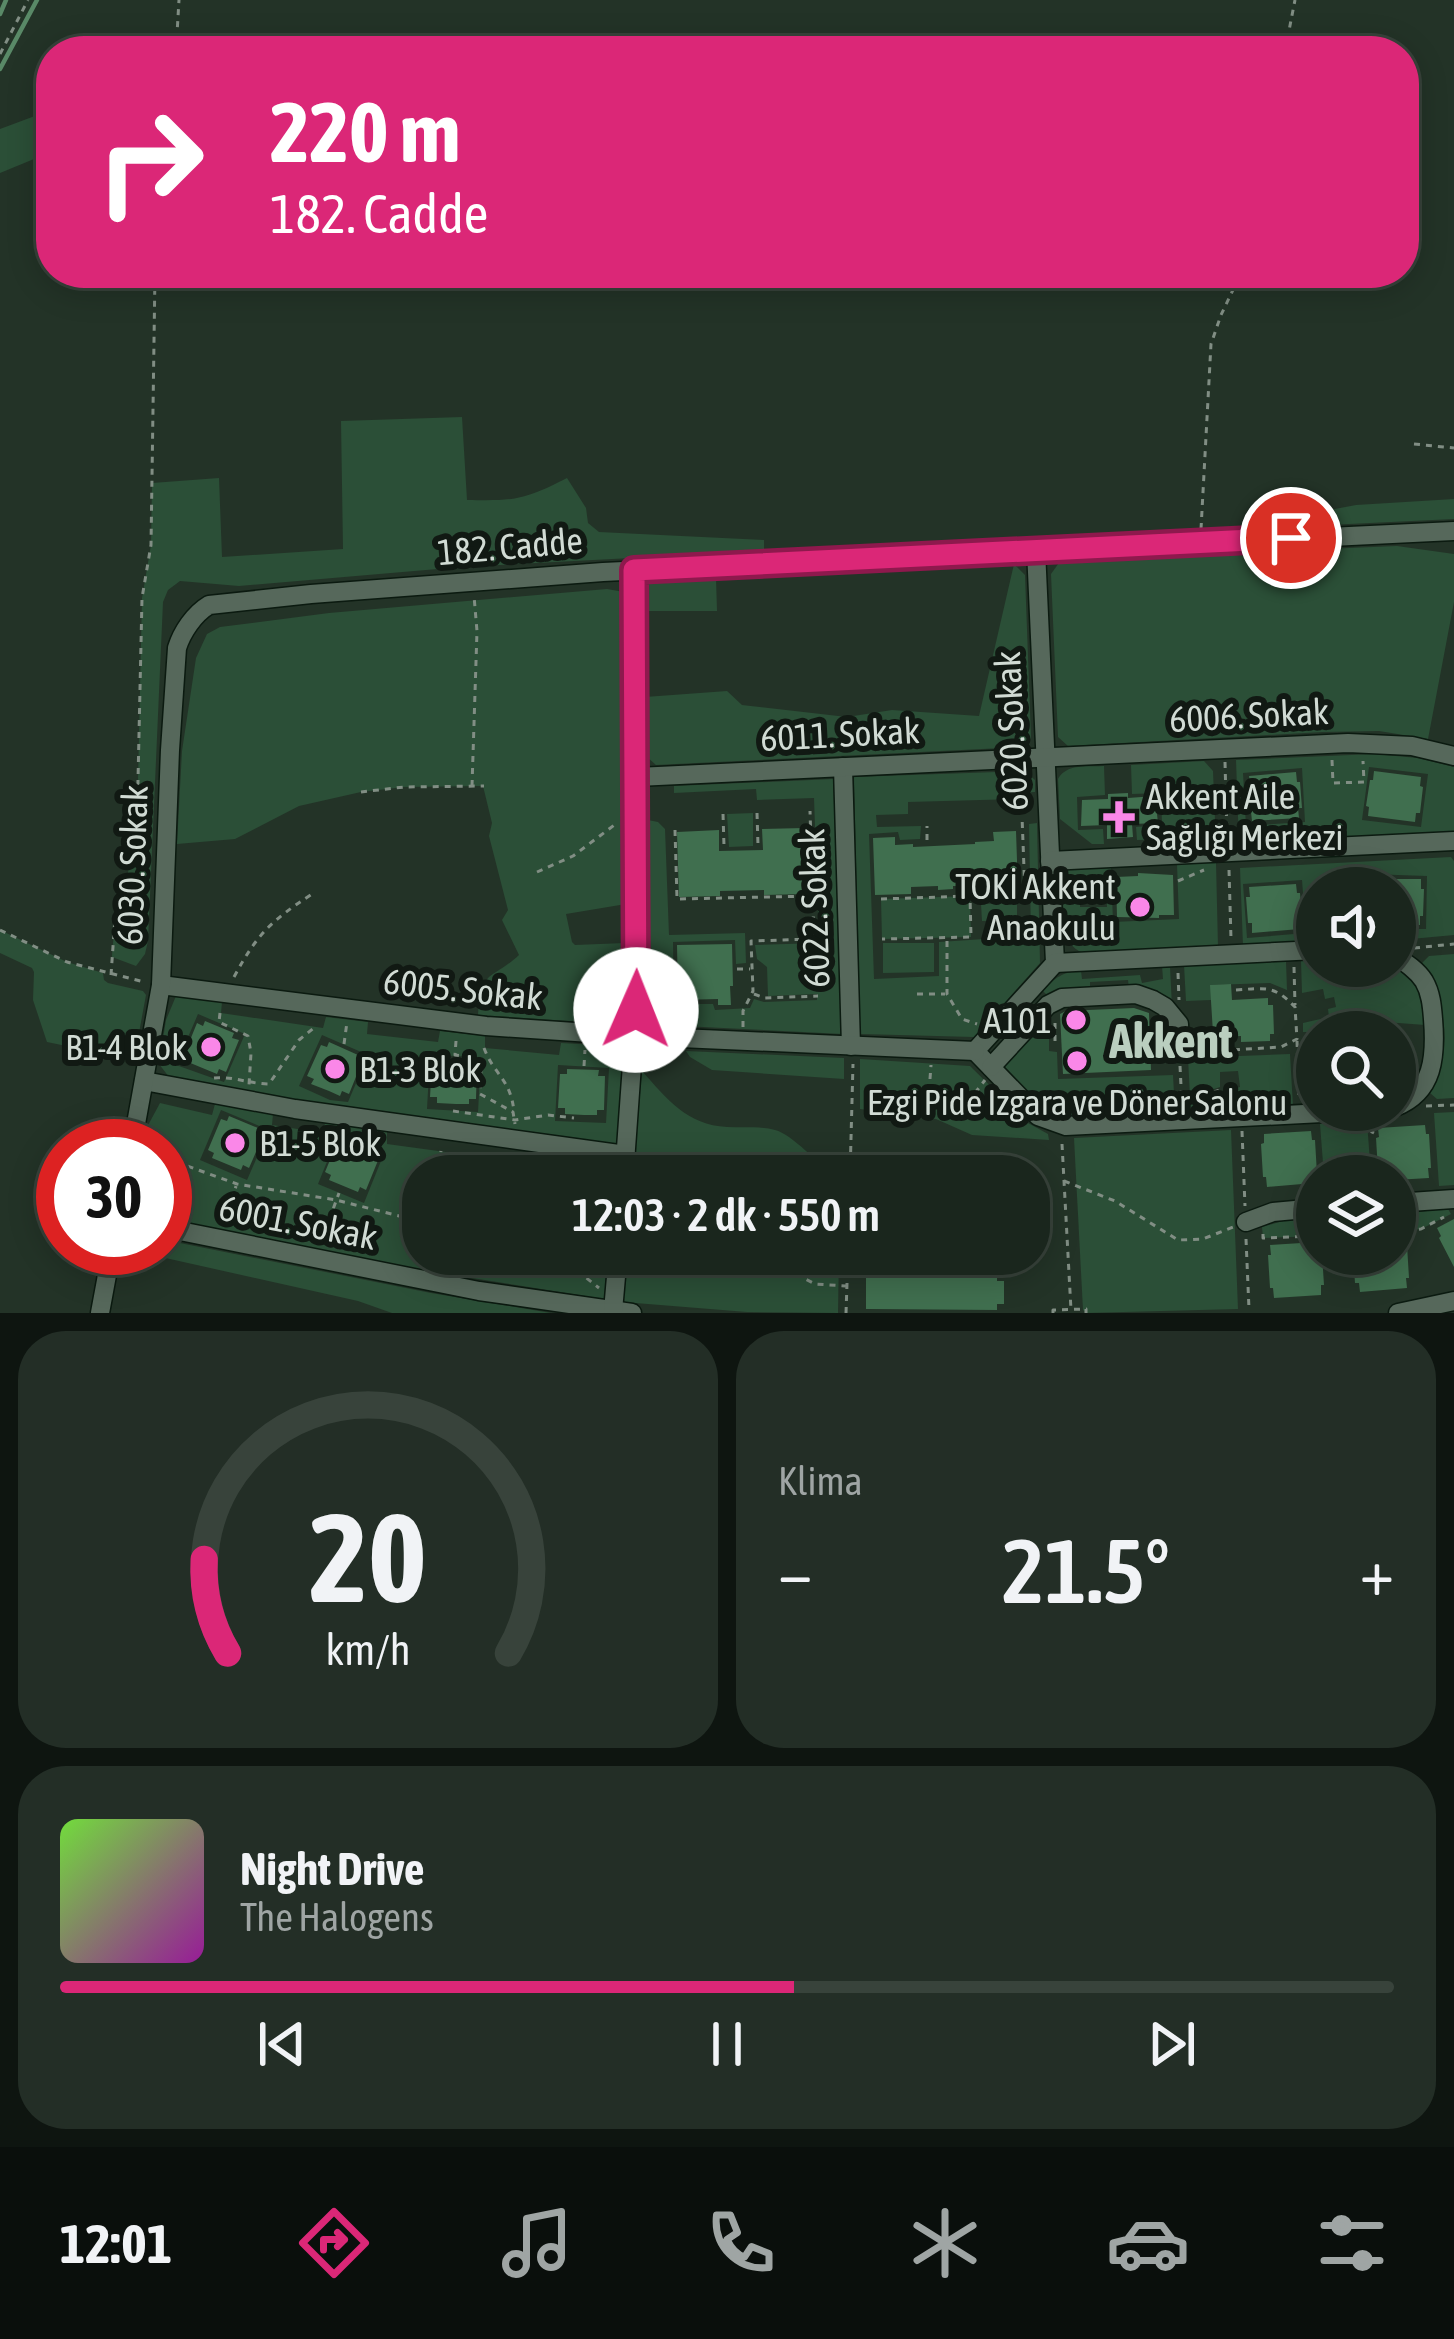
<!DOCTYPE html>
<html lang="tr">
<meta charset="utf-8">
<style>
:root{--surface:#1a261d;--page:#232e26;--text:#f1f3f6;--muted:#9fa5a4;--line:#38433b;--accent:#db2777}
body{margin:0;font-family:"Asap Condensed",sans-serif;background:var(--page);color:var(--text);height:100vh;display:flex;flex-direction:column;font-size:45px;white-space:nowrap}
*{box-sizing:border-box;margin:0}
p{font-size:39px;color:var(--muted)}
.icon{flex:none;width:66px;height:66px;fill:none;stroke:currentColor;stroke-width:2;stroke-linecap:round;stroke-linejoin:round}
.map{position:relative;height:1313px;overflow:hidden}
.details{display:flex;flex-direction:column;gap:18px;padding:18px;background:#0e1510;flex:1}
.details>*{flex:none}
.hud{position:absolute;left:36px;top:36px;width:1383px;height:252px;border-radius:48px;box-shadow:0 6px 30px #0003,0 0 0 3px var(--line);background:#db2777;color:#fff;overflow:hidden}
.controls{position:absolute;left:1296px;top:867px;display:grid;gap:24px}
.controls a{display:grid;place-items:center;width:120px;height:120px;border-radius:50%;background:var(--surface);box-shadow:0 6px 30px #0003,0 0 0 3px var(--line);font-size:60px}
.speed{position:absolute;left:36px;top:1119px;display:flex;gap:24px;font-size:60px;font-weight:700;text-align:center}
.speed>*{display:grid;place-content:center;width:156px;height:156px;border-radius:50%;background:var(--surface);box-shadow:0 6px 30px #0003,0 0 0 3px var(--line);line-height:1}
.speed .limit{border:18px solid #d22;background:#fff;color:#111}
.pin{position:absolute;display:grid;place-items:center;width:102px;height:102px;color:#fff;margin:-51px;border:6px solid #fff;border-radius:50%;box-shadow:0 3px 12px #0007}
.me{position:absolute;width:132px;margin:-66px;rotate:1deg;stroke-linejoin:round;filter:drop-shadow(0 0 9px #0008)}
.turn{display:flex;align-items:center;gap:42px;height:252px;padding:0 36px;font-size:54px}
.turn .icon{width:156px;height:156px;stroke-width:2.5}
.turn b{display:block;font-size:84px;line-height:102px}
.big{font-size:90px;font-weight:600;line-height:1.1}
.details .widget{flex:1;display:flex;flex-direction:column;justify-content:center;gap:18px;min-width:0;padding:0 42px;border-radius:48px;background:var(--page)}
.details .dial{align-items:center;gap:0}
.dial svg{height:312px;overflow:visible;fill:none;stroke:var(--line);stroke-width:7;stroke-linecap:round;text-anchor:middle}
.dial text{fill:var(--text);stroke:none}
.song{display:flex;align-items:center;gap:36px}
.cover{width:144px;height:144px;border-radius:18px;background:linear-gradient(135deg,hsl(100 70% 55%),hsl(300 70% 35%))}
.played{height:12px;border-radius:6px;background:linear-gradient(90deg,var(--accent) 55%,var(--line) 55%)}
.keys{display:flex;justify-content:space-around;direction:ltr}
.heat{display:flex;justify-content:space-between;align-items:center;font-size:66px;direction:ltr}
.details .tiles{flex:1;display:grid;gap:18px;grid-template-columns:1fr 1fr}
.widget:last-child{grid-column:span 2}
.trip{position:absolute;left:402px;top:1155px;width:648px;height:120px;border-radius:48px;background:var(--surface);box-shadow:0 6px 30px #0003,0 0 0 3px var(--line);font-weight:600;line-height:120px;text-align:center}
.tab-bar{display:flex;height:192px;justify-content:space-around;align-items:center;background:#0a0f0c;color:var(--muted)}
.tab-bar .icon{width:84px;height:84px}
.tab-bar .active{color:var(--accent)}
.tab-bar b{font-size:54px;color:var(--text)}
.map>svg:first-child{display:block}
.green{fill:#2b4f37;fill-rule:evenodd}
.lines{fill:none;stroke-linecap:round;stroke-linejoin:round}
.stream{stroke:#598967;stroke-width:4.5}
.building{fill:#406f4f}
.minor-casing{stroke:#0b1a10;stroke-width:21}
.path{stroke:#818e84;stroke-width:3;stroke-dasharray:6 6;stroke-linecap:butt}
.minor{stroke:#56685b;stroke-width:18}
.route-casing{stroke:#8e194d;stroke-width:30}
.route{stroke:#db2777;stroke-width:21}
.poi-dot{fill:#fa87e8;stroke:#111913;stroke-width:4.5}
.labels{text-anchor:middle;stroke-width:12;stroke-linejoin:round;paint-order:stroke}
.street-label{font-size:36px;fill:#d1dbd4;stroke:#111913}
.poi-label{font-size:36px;fill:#d1dbd4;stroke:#111913;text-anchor:start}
.district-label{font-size:48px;font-weight:bold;fill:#bacebf;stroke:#111913}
</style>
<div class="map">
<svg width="1454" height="1313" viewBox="0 0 1454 1313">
<rect width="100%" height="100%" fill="#233327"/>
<g class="green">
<path d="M51 110V152L0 173V129Z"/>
<path d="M462 417 467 500C515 501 524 500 567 478L586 508 588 523 599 532 764 540V551L461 567 239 586 180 581 168 590 163 602 148 941 145 954 136 966 112 957C114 912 132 870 137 826L142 598 151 545 152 483 219 478 222 557 343 549 341 421Z"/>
<path d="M1454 499V519L1224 530 1356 505Z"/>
<path d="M1397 546 1454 554V602L1428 739 1379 731 1323 732 1068 746 1058 737 1051 574 1061 560Z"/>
<path d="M1014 564 1025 575 1031 738 1025 747 656 765 646 756 645 697 727 691 742 705 847 717 892 710 979 716Z"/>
<path d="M716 578 717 611H644V592L651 581Z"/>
<path d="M607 589 624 592 626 904 566 914 572 942 575 945 625 943V1009L615 1024 478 1015C481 968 491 981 519 955L502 920 508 910 489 836 492 823 483 786 404 787 361 792 299 806 235 839 177 844 182 751 196 658 207 634 220 627 329 613Z"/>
<path d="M1374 754 1418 758 1454 767V833L1239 844 1236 760ZM1369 767 1428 774 1421 827 1362 820ZM1302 768 1305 822 1246 826 1243 773Z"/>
<path d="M1204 761 1213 771 1216 845 1173 847 1172 839 1137 840 1136 827 1162 825 1161 793 1132 794 1131 765Z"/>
<path d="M1104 766 1105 795 1077 797 1078 830 1103 829 1104 844H1092L1060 819 1058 779C1067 763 1087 767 1104 766Z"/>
<path d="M1024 771 1035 780V792L1018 793 1017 799 908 802V814L876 815 877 827 921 826 920 839 900 840 898 832 869 834 874 979 939 976V942L1031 936 1029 824 1037 823 1040 963 974 1037 860 1034 854 777Z"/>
<path d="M833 779 843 1034 662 1025 648 1010V820L658 822 665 829 669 935 745 933 746 963 736 964 735 940 673 942 674 1004H713L715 1010 750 1008 754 999 764 1002 817 1000V994L768 996 767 967 757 959 755 945 819 943 814 798 757 800 756 789 674 793V786Z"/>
<path d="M753 813V846L729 847 727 814Z"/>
<path d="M1451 857 1454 861V935L1400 940 1399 949 1395 947V929H1426L1427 876 1368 874 1367 888H1317V935L1309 936V942L1243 946 1240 868ZM1302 880 1306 933 1247 938 1243 884Z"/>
<path d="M1216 862 1218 947 1083 953C1060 944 1064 915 1063 894L1080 893V907H1107L1106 876H1063L1062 870 1111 868 1113 922 1179 919 1177 864Z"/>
<path d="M970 896 971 937 882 939 881 899Z"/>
<path d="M1017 903V920L982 921 981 904Z"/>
<path d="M0 930 67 962 103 973 104 980 108 983 143 991 146 995 134 1060 47 1042 33 1000 34 972 32 968 0 953Z"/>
<path d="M883 943H934V972L883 973Z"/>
<path d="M1454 954V1098L1437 1099 1430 1093C1446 1068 1449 1028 1438 999 1434 987 1427 976 1421 964L1429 956Z"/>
<path d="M1317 960V966H1395L1418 988 1425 1025 1385 1022 1368 1032H1303V1023L1329 1017 1328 1009 1336 1007 1334 997 1325 999 1323 989 1302 993 1301 961Z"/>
<path d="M1286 961 1287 990 1270 983 1211 985V1000L1186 1001 1184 965Z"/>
<path d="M1162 966H1170L1172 1007 1129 989 1128 980 1090 982V991L1048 996 1043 991C1056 977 1062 972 1081 971L1082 979 1140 975 1142 983 1163 979Z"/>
<path d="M176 996 222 1002 221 1013 323 1028 326 1017 368 1022 367 1034 438 1042 440 1031 485 1036V1048L559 1055 561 1043 616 1046 625 1054 617 1144 327 1105 169 1077 159 1064 166 1020ZM198 1014 245 1034 224 1082 176 1065ZM322 1035 368 1055 348 1102 330 1100 299 1086ZM430 1055 481 1057 478 1112 427 1109ZM558 1065 609 1068 606 1123 555 1121Z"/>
<path d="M1045 1020 1049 1025V1051L1057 1052 1058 1079 1173 1075 1175 1112 1064 1116 1042 1105 1003 1065Z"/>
<path d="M686 1051 844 1058V1079L712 1070 690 1057Z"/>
<path d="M1290 1054 1293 1106 1190 1111V1102L1240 1087 1238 1071 1220 1072V1087L1190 1097 1188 1058Z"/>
<path d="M860 1059 970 1066 1028 1123 1048 1134 1049 1140 972 1135 936 1119 860 1109Z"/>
<path d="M642 1071C667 1099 687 1125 727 1127 743 1128 760 1126 775 1130 792 1134 819 1165 836 1176H633Z"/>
<path d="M160 1103 212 1115 215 1104 273 1114 272 1125 323 1133 325 1123 387 1132V1144L585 1171 584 1176H535V1172L485 1170 484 1176H423V1254H608L604 1299 415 1269 165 1218V1146H142L146 1129ZM221 1110 269 1130 247 1180 200 1160ZM339 1132 385 1151 364 1203 318 1184Z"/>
<path d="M1454 1112V1185L1439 1186 1434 1113Z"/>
<path d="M1367 1121 1371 1176H1324L1320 1124Z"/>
<path d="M1231 1130 1238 1309 1086 1313 1083 1310 1074 1138Z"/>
<path d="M1448 1209 1451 1214 1421 1229 1395 1231V1214Z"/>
<path d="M1317 1218V1236L1263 1238 1262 1227 1286 1220Z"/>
<path d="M165 1240 431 1293 551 1313H392L358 1301 161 1257H144L122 1268 125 1248H165Z"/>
<path d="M627 1254H839L838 1313 747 1312 623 1302Z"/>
</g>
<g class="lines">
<g class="stream">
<path d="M0 14 6 0"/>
<path d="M0 69 37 0"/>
</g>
</g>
<g class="building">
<path d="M1374 771 1421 777 1420 786 1423 787 1420 813H1416L1415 822 1368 816 1369 807 1366 806 1370 780H1373Z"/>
<path d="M1296 772 1297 782H1300L1302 808H1298L1299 818 1252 821 1251 812H1248L1246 785H1250L1249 776Z"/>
<path d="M1128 793V798L1155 796 1158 823 1132 824 1133 837 1107 839V825L1081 826 1082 800 1108 799V794Z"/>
<path d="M804 828 805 894 764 895V890L720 891V896L679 897 677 832 719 830V851L763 850 762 829Z"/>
<path d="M1016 831 1018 890 982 891V880L960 881V886H953V889L938 890V886L911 887V894L875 895 873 838 895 837V845L913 844V847L975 844V842L994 841 993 832Z"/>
<path d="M1138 873 1173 875 1174 915H1159V918L1117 917 1116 877 1138 876Z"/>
<path d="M1395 879H1421V889H1424L1423 916H1420V925H1395Z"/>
<path d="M1296 884 1297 893H1300L1302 919 1299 920 1300 929 1252 933V923H1248L1246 897H1250L1249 887Z"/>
<path d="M732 944 733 986H730L731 1005H718V999L678 1000 677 945Z"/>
<path d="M1231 984 1232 1000 1268 998V1005H1273L1274 1034H1270V1041L1241 1042V1036L1220 1037 1219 1033H1213L1210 985Z"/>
<path d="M1134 1008 1149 1013 1151 1070 1063 1074 1060 1014 1066 1011Z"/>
<path d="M205 1021 234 1033 232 1038 239 1040 226 1072 219 1069 217 1074 200 1067 188 1062 190 1057 184 1055 197 1023 203 1026Z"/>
<path d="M329 1042 358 1055 356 1060 362 1062 349 1094 342 1091 340 1096 329 1091 311 1084 314 1079 307 1076 321 1045 327 1047Z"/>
<path d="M439 1058 471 1059V1065H477L476 1099H469V1104H456L437 1103V1097H430L432 1063 439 1064Z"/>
<path d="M567 1069 599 1070 598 1076H605L604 1110H597V1115H584L565 1114V1108H558L560 1074H567Z"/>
<path d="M229 1116 258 1128 256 1134 263 1136 249 1168 243 1165 241 1170 212 1158 214 1153 208 1150 221 1119 227 1121Z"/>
<path d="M1425 1125 1426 1134H1429L1431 1168H1428L1429 1178 1395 1180V1176H1381V1171H1378L1376 1138 1379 1137 1378 1128Z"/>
<path d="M1311 1131 1312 1140H1315L1317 1174H1314V1183L1267 1187 1266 1177H1263L1261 1144 1264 1143V1134Z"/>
<path d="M346 1138 375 1150 373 1156 379 1158 366 1190 360 1187 358 1192 329 1180 331 1175 325 1172 338 1141 344 1143Z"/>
<path d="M1454 1219V1267L1439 1238 1441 1236 1437 1228Z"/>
<path d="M1317 1242V1254H1322L1324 1285H1321V1295L1274 1298 1273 1288H1270L1268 1255H1271L1270 1245Z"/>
<path d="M1395 1245H1407L1409 1278H1406L1407 1288 1360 1292 1359 1283H1355L1353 1254H1395Z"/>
<path d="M866 1274H997V1281H1004V1304H997V1310L866 1309Z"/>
</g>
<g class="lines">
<defs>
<g id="minor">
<path d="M1036 550 1055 963 975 1051 1038 1116 1066 1126 1381 1110"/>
<path d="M843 767 851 1046"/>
<path d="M637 777 1348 743 1412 746 1454 756"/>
<path d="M1050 861 1454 841"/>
<path d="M1395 956C1406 963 1417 970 1424 981 1431 993 1432 1006 1433 1019 1436 1056 1434 1092 1395 1107"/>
<path d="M1055 963 1317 950"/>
<path d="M161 985 486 1026 635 1036 975 1051"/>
<path d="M991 1067 1048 1005 1062 998 1136 994 1153 1000 1165 1007 1179 1024 1180 1053"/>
<path d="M144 1081 295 1109 626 1155"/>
<path d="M132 1146 161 985 170 750 177 648C182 632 194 614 209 605L311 594 603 572 1454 531"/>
<path d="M624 1176 636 1009 634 570"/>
<path d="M1395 1203 1454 1199"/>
<path d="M1246 1222 1273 1212 1317 1208"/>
<path d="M165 1228 479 1291 632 1313"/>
<path d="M613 1311 618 1254"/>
<path d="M100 1313 112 1248"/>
<path d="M1398 1313 1454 1301"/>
</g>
</defs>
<use href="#minor" class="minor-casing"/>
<g class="path">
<path d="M176 51 179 0"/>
<path d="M1285 51 1295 0"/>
<path d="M0 54 28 0"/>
<path d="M1414 444 1454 448"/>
<path d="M1201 529 1211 344 1221 315 1241 273"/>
<path d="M1332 760 1333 783 1364 782 1363 761"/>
<path d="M1225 762 1227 837"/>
<path d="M472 786 477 631 474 596"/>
<path d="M361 792 404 787 484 786"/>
<path d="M757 813 758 845"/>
<path d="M723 814 724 846"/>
<path d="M675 830 677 899 811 896"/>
<path d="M927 840V826"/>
<path d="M1229 870 1231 939"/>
<path d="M537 872 573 856 617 823"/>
<path d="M1178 881 1204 870"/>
<path d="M972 896 1025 895 1022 816"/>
<path d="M881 899 970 896 971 937 882 939"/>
<path d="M1066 921 1112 917"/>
<path d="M0 930 67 962 144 982"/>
<path d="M947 941V994L962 1019 977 1024"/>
<path d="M1400 942V929"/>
<path d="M1414 948 1454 944"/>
<path d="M1294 967 1295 1005"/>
<path d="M737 969H750"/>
<path d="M1178 973 1179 1000"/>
<path d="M111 975 115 918 132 859 137 826 142 598 151 545 155 273"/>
<path d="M234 977C257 934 271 921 312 894"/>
<path d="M754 994 765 998 818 996"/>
<path d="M917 994H945"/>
<path d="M220 1013 219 1022 248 1036 251 1053 249 1085"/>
<path d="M1055 1023V1045"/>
<path d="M743 1027V1011L753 991 751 941 814 939 810 811"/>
<path d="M456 1041 455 1055 472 1057 481 1066 480 1094 513 1112 515 1124"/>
<path d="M1297 1041 1299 1097"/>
<path d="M344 1044 347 1022"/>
<path d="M484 1048C494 1075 511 1079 514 1112"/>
<path d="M1198 1052 1281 1047 1297 1039 1295 1007C1274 985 1266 988 1236 990"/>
<path d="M584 1066 585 1050"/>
<path d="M1180 1066 1182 1105"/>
<path d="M214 1078C233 1076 250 1084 269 1084L299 1040 315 1027"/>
<path d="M930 1079 931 1065"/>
<path d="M975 1093 985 1080"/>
<path d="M1190 1099 1230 1087"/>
<path d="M1426 1106 1454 1105"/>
<path d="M453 1111 515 1120 548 1115 574 1118"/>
<path d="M1360 1126 1374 1133"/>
<path d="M1242 1131 1245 1206"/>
<path d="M1062 1144 1071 1310"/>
<path d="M165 1158 237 1184 336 1200 423 1222"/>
<path d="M510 1171 512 1161"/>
<path d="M438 1176 441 1151"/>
<path d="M461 1176 463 1154"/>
<path d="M850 1176 853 1064"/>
<path d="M1064 1181 1115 1201 1178 1240 1203 1239 1233 1227"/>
<path d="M226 1223 236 1186"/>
<path d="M1395 1231 1421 1229 1444 1217"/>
<path d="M1263 1234V1238L1317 1236"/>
<path d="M1246 1239 1249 1309"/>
<path d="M321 1242 339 1193"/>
<path d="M560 1254 569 1264 599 1288"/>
<path d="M796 1274 815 1284 846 1286"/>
<path d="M498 1276 501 1254"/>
<path d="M846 1313 848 1254"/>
<path d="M1053 1313V1310L1086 1309V1313"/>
</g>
<use href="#minor" class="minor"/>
</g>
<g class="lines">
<defs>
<path id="route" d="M636 1010 634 570 1291 538"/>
</defs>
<use href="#route" class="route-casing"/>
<use href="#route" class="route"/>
</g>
<g class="poi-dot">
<path d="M1113 799h12v12h12v12h-12v12h-12v-12h-12v-12h12z"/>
<circle cx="1140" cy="907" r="12"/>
<circle cx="1076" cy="1020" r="12"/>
<circle cx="211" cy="1047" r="12"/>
<circle cx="1077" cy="1061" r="12"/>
<circle cx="335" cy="1069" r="12"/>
<circle cx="235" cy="1143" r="12"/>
</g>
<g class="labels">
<g class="street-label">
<text transform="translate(510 546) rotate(-5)" y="13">182. Cadde</text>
<text transform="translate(1249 715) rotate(-3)" y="13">6006. Sokak</text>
<text transform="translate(1011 731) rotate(-93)" y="13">6020. Sokak</text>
<text transform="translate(840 734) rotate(-3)" y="13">6011. Sokak</text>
<text transform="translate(132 865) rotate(-88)" y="13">6030. Sokak</text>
<text transform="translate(814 908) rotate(-92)" y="13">6022. Sokak</text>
<text transform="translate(463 989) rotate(6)" y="13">6005. Sokak</text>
<text transform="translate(298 1222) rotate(11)" y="13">6001. Sokak</text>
</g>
<g class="poi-label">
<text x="1146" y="809">Akkent Aile<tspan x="1146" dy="41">Sağlığı Merkezi</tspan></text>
<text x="1116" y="899" text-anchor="end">TOKİ Akkent<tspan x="1116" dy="41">Anaokulu</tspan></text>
<text x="1052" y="1033" text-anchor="end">A101</text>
<text x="187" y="1060" text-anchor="end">B1-4 Blok</text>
<text x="359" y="1082">B1-3 Blok</text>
<text x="1077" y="1115" text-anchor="middle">Ezgi Pide Izgara ve Döner Salonu</text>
<text x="259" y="1156">B1-5 Blok</text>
</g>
<g class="district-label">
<text x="1171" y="1058">Akkent</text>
</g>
</g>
</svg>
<div class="controls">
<a><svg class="icon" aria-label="sound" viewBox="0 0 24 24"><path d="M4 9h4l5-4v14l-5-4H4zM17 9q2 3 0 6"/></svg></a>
<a><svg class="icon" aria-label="search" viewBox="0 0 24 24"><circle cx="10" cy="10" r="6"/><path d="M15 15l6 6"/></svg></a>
<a><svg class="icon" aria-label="layers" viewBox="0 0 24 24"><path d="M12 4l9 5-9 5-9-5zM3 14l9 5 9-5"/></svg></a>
</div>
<div class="speed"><div class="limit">30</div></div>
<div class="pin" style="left:1291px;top:538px;background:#d93025"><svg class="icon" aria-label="arrive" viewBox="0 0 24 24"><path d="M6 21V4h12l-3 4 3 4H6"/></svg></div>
<svg class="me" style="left:636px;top:1010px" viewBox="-20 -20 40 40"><circle r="19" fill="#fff"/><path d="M0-13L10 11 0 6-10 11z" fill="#db2777"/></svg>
<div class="trip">12:03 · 2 dk · 550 m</div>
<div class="hud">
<div class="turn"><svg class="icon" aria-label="right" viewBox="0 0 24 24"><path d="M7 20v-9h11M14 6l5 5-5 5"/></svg><div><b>220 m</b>182. Cadde</div></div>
</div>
</div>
<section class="details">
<div class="tiles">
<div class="widget dial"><svg viewBox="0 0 100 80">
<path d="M14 69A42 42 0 1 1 86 69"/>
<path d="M14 69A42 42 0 0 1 8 45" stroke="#db2777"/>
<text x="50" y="56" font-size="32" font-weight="700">20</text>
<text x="50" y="72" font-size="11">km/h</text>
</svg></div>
<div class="widget"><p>Klima</p>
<div class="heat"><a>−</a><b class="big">21.5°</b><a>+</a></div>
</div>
<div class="widget">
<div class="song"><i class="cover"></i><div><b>Night Drive</b><p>The Halogens</p></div></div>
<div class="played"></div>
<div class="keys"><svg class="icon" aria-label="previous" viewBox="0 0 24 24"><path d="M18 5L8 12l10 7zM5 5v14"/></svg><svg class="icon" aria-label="pause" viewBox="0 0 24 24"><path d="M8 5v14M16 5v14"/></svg><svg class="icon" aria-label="next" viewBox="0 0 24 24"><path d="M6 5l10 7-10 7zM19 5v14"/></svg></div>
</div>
</div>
</section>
<nav class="tab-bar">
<b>12:01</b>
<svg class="icon active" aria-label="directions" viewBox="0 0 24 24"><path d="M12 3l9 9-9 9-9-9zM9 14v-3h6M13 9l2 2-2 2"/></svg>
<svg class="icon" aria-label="music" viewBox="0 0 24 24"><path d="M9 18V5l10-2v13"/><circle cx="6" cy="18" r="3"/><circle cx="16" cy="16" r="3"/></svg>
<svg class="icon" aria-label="phone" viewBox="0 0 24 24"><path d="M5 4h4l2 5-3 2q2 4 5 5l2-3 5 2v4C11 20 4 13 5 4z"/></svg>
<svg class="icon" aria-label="climate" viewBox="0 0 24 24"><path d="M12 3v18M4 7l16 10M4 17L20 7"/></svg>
<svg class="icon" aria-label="car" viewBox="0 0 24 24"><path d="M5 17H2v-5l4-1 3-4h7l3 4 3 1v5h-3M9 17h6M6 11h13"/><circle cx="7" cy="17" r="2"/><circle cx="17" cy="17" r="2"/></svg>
<svg class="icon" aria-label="filters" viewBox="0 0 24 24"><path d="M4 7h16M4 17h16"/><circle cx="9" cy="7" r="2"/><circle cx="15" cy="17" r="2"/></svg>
</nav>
